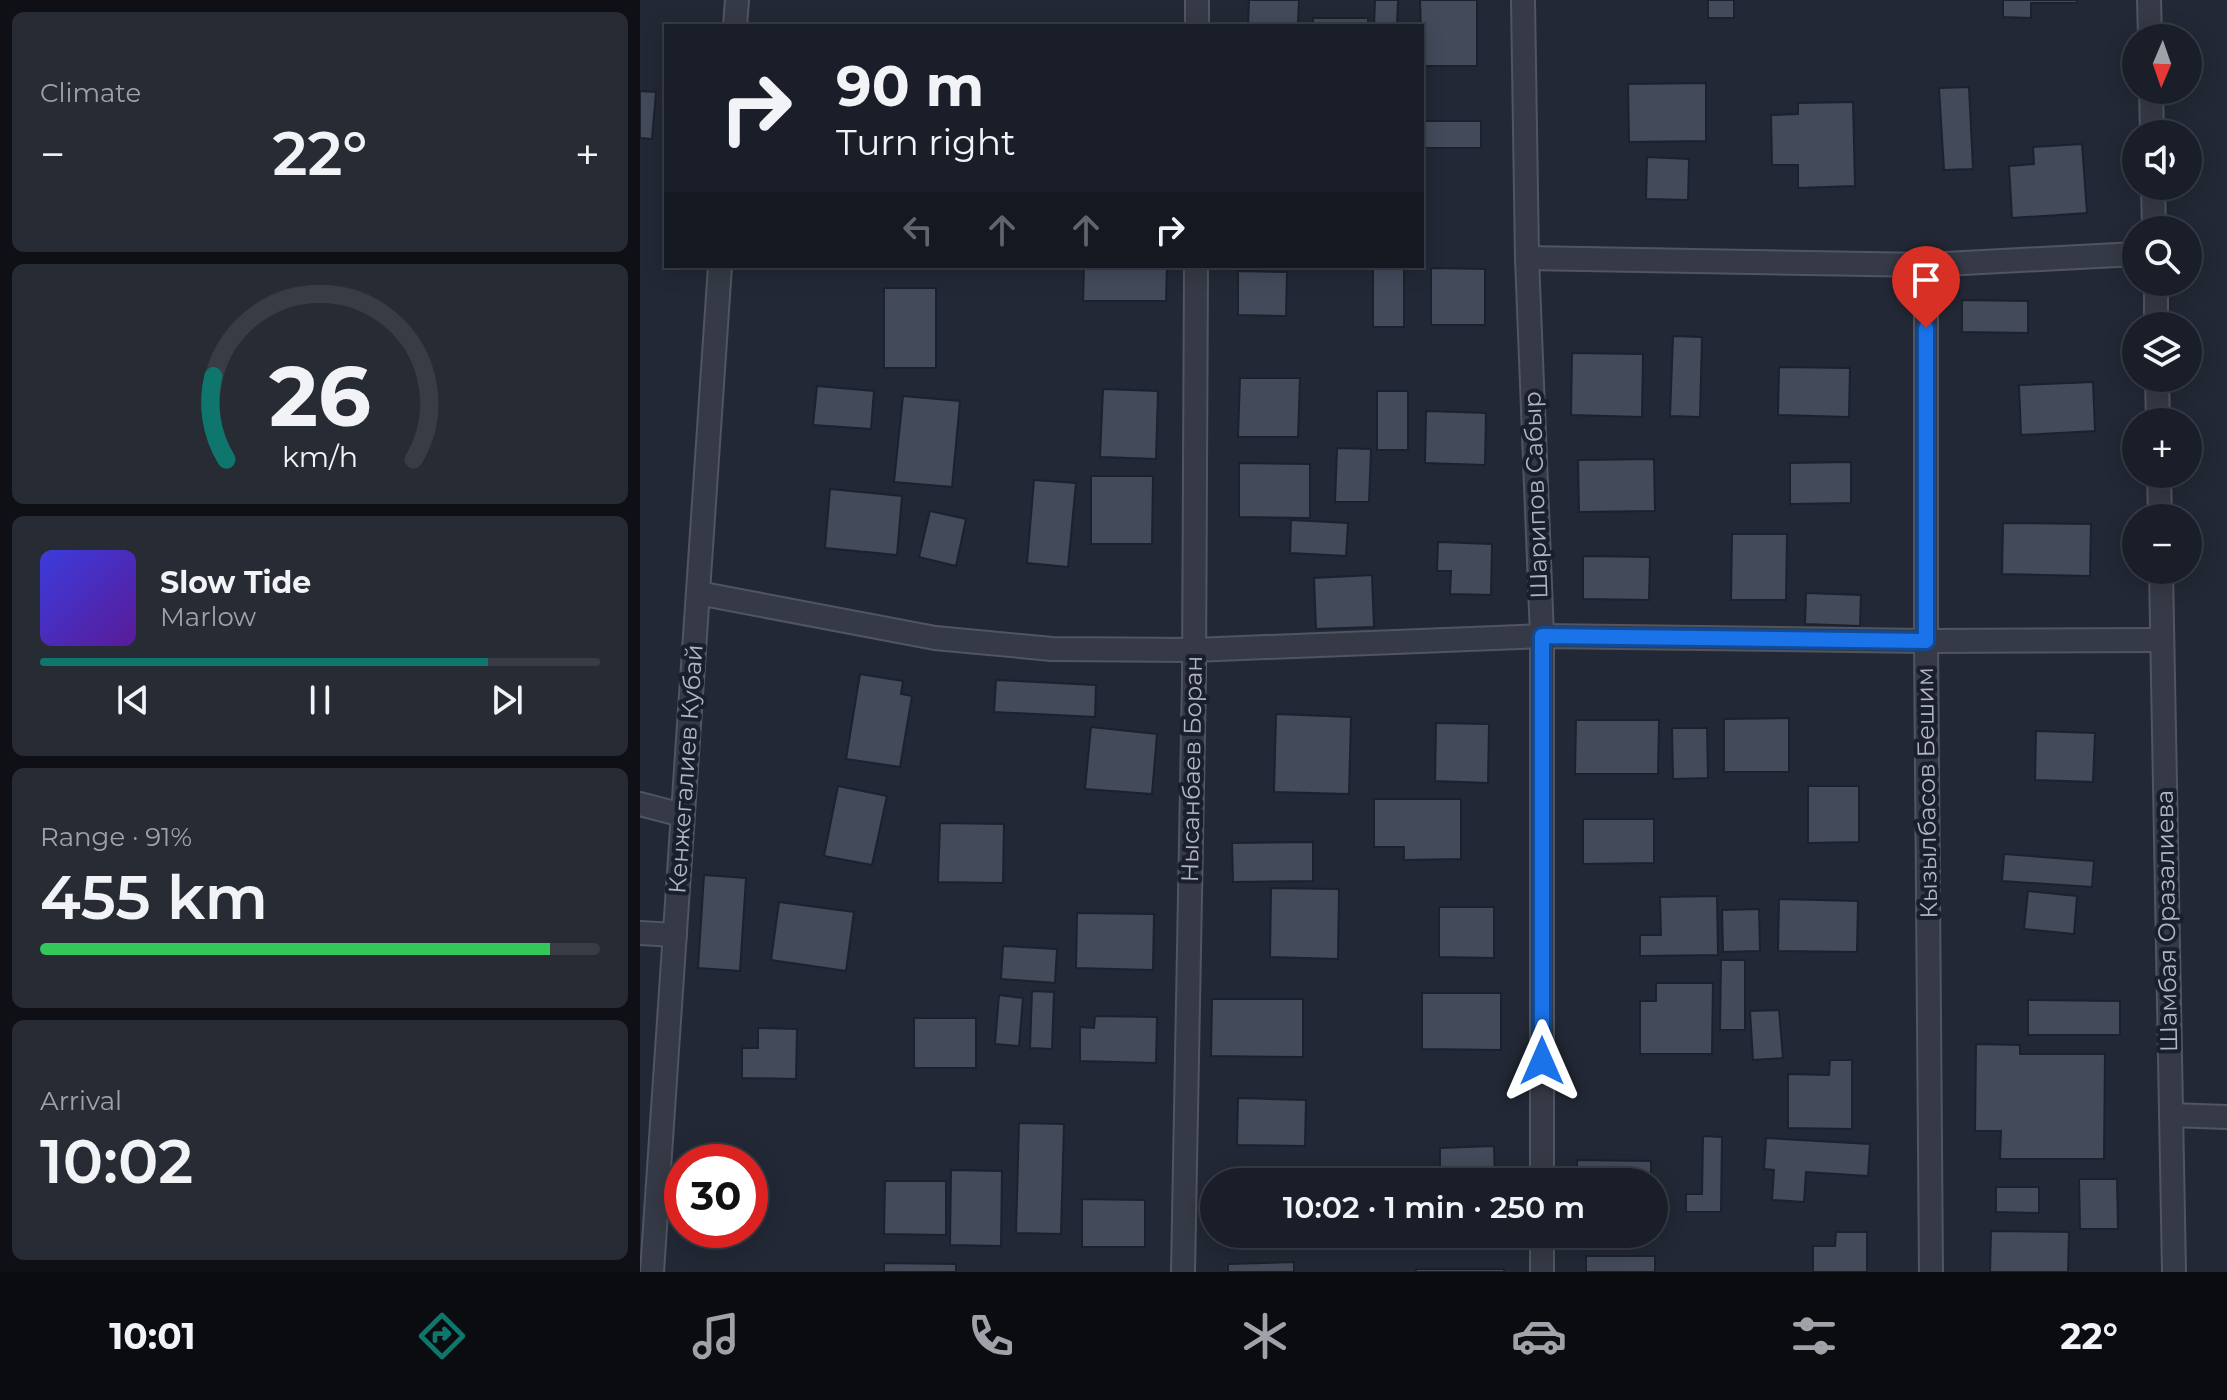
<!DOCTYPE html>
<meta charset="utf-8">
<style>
:root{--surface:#1a1e28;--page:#272b34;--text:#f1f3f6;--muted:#9fa2a8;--line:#383c45;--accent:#0f766e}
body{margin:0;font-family:Montserrat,sans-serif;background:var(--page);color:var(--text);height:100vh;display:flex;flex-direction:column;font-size:30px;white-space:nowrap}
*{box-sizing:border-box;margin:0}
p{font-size:26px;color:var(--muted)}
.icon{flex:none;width:44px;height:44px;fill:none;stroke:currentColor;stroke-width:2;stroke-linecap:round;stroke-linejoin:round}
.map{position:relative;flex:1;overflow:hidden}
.drawer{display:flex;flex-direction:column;gap:12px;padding:12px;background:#0e1016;width:640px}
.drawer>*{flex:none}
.hud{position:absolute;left:24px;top:24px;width:760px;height:244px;border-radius:0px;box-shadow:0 4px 20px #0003,0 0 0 2px var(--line);background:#1a1e28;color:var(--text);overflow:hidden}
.needle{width:52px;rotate:182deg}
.controls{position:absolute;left:1482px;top:24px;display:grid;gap:16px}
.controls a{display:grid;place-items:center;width:80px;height:80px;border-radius:50%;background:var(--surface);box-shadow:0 4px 20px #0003,0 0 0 2px var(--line);font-size:40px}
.speed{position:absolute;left:24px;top:1144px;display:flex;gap:16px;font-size:40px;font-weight:700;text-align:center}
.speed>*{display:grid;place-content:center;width:104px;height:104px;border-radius:50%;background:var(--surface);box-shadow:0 4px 20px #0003,0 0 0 2px var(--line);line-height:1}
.speed .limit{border:12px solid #d22;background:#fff;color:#111}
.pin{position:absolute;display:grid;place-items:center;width:68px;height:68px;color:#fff;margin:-82px -34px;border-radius:50% 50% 50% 0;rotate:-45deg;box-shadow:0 0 8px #0007}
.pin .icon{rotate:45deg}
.me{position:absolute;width:88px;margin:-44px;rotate:0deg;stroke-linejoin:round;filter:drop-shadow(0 0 6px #0008)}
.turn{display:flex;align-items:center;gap:28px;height:168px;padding:0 40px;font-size:36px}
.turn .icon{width:104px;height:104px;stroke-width:2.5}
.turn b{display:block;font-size:56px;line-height:68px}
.lanes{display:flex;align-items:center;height:76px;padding:0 40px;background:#0003;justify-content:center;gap:40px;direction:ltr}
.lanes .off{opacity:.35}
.big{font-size:60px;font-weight:600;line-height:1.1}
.drawer .widget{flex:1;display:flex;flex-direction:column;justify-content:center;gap:12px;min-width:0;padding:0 28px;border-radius:12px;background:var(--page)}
.drawer .dial{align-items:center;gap:0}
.dial svg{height:208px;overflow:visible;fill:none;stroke:var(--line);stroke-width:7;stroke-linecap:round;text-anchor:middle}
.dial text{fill:var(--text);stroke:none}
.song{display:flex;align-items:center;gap:24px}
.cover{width:96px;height:96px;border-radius:12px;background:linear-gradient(135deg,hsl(240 70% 55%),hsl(270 70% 35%))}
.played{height:8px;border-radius:4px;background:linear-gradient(90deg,var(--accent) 80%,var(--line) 80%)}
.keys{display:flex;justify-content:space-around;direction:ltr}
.heat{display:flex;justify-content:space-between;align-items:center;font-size:44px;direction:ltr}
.charge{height:12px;border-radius:6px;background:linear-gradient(90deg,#34c759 91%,var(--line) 0)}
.trip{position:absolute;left:560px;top:1168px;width:468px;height:80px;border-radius:40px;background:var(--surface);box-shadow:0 4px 20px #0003,0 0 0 2px var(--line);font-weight:600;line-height:80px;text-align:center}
.tab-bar{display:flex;height:128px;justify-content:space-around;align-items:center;background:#0a0c10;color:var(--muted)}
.tab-bar .icon{width:56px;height:56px}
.tab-bar .current{color:var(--accent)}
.tab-bar b{font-size:36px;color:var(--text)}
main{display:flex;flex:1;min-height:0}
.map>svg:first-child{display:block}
.building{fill:#434a5a;stroke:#1d212d;stroke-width:2}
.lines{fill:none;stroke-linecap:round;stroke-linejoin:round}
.minor-casing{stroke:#505561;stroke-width:26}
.minor{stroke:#353a46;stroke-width:22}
.route-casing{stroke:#114b97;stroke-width:20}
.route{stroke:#1a73e8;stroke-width:14}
.labels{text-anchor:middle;stroke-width:8;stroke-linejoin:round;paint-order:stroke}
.street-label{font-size:24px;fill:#b0b5c3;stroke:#1b1f2b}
</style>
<main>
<section class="drawer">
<div class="widget"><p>Climate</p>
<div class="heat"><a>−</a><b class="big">22°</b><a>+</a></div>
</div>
<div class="widget dial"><svg viewBox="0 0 100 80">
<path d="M14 69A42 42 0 1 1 86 69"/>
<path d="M14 69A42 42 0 0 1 9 37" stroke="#0f766e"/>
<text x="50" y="56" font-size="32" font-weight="700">26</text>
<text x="50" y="72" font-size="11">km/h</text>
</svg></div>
<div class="widget">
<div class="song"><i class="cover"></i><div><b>Slow Tide</b><p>Marlow</p></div></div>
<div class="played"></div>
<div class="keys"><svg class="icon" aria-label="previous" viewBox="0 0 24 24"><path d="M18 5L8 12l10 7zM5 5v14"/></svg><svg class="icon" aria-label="pause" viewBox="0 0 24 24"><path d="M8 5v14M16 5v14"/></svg><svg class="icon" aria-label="next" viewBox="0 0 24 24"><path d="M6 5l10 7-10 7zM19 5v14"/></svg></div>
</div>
<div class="widget"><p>Range · 91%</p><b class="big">455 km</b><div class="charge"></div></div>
<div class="widget"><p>Arrival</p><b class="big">10:02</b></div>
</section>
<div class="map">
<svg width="1587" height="1272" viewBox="0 0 1587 1272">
<rect width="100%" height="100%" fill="#222835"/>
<g class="building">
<path d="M609 0H659L658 26H608Z"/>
<path d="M735 0H758L757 26H734Z"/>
<path d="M780 0H837V66H782Z"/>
<rect x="1068" y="0" width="26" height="18"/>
<path d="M1363 0H1437V3H1391V18L1363 17Z"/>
<rect x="673" y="18" width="55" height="8"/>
<path d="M1066 83V141L989 142 988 84Z"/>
<path d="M1329 87 1333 169 1304 170 1299 88Z"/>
<path d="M0 91 16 92 12 139 0 138Z"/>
<path d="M1213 102 1215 186 1158 188V165H1132L1131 115 1158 114V103Z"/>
<rect x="782" y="121" width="59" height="27"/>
<path d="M1442 144 1447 213 1372 218 1369 166 1394 164 1393 147Z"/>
<path d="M1007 157 1049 159 1048 200 1006 199Z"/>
<path d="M444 266H527L526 301H443Z"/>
<rect x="733" y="266" width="31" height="61"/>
<path d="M791 268 845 269V325H791Z"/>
<path d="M598 271 647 272 646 316 598 315Z"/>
<rect x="244" y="288" width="52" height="80"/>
<path d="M1322 300 1388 301V333L1322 332Z"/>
<path d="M1033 336 1062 337 1060 417 1030 416Z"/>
<path d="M932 353 1003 354 1002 417 931 415Z"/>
<path d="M1139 367 1210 368 1209 417 1138 415Z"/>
<path d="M600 378H660L658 437H598Z"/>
<path d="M1453 382 1455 431 1381 435 1379 385Z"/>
<path d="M177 386 234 391 231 429 173 425Z"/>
<path d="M463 389 518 391 516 459 460 457Z"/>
<rect x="737" y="391" width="31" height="59"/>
<path d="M263 396 320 401 312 487 254 482Z"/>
<path d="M786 411 846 413 845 465 785 463Z"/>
<path d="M697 448 731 449 729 502H695Z"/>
<path d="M1014 459 1015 511 939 512 938 460Z"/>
<path d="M1211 462V503L1150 504V463Z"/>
<path d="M599 463 670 464V518L599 517Z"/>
<path d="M451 476H513L512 544H451Z"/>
<path d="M394 480 436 483 428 567 387 563Z"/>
<path d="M190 489 262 496 257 555 185 548Z"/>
<path d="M290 511 326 519 316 566 279 557Z"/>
<path d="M651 520 708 523 706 556 650 553Z"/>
<path d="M1363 523 1451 524 1450 576 1362 574Z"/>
<path d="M1092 534H1147L1146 600H1091Z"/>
<path d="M798 542 852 544 851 595 810 594 811 571H797Z"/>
<path d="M943 556 1010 557 1009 600 943 599Z"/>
<path d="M732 575 734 627 676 629 674 578Z"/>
<path d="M1166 593 1221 595 1220 626 1165 624Z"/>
<path d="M220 674 263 681 261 694 272 696 260 767 206 759Z"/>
<path d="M356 680 456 685 455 717 354 712Z"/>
<path d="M636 714 711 717 709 794 634 792Z"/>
<path d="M1149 718V772H1084V719Z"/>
<path d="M936 720H1019L1018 774H935Z"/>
<path d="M796 723 849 724 848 783 795 781Z"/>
<path d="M451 727 517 734 512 794 445 789Z"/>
<path d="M1032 728H1067L1068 778 1033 779Z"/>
<path d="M1396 731 1455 733 1453 782 1395 780Z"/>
<path d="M198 786 247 796 232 865 184 856Z"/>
<path d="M1168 786H1219V842L1168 843Z"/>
<path d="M734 799H821V859L764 860V847H734Z"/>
<path d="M943 819H1014V863L943 864Z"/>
<path d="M300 823 364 824 363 883 298 882Z"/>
<path d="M673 842V881L593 882 592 843Z"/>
<path d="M1364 854 1454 861 1452 887 1362 881Z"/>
<path d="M64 875 106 878 100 971 58 968Z"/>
<path d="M631 888 699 889 698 959 630 957Z"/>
<path d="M1388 891 1437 896 1434 934 1384 929Z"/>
<path d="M1077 896 1078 955 1000 956V935H1021L1020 897Z"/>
<path d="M1139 899 1218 901 1217 952 1138 951Z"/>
<path d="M139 902 214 912 206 971 131 960Z"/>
<path d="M799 907H854V958L799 957Z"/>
<path d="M1119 909 1120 951 1083 952 1082 910Z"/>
<path d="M437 913 514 914 513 970 436 968Z"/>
<path d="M363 946 417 949 415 983 361 979Z"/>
<path d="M1081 960H1105V1030H1080Z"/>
<path d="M1016 983H1073L1072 1054H1000V1001H1016Z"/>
<path d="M392 991 414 992 412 1049 390 1048Z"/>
<path d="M782 993H861V1050L782 1049Z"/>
<path d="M359 995 383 998 379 1046 355 1044Z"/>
<path d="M572 999H663V1057L571 1056Z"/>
<path d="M1388 1000 1480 1001V1035H1388Z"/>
<path d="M1139 1010 1143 1058 1113 1060 1110 1011Z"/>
<path d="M455 1016 517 1017 516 1063 440 1061V1027L454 1028Z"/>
<rect x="274" y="1018" width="62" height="50"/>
<path d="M118 1028 157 1029 156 1079 102 1078V1048H118Z"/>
<path d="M1336 1044 1380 1045V1054H1465L1464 1159H1360L1361 1131H1335Z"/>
<path d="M1190 1060H1212V1129L1148 1128V1074L1189 1075Z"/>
<path d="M598 1098 666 1100 665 1146 597 1145Z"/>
<path d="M379 1123 424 1124 421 1234 376 1233Z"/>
<path d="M1063 1136 1082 1137 1081 1212H1046V1194H1062Z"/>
<path d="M1126 1138 1230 1144 1228 1176 1166 1172 1164 1202 1132 1200 1134 1170 1124 1169Z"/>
<path d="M854 1146 855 1182H800V1148Z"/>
<path d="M937 1160 1011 1161V1182H937Z"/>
<path d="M311 1170 362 1171 361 1246 310 1245Z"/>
<path d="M1439 1179H1477L1478 1229H1440Z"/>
<path d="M245 1181H306V1235L244 1234Z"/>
<path d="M1356 1187H1399V1213L1356 1212Z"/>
<path d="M442 1199 505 1200V1247H442Z"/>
<path d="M1351 1231 1429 1232 1428 1272H1350Z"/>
<path d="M1196 1232H1227V1272H1173V1246H1195Z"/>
<path d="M595 1234H655V1249H594Z"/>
<rect x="946" y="1256" width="69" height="16"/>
<path d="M654 1262V1272H588V1264Z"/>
<path d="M244 1263 316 1264V1272H244Z"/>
<rect x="776" y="1269" width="88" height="3"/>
</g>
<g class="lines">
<defs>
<g id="minor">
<path d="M883 0 887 258 902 636V1182"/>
<path d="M1509 0 1510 38"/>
<path d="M95 26 97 0"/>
<path d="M557 26V0"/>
<path d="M1511 90 1512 134"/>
<path d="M1513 186 1514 230"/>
<path d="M887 258 1286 265 1496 254"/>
<path d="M1286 265V641L1291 1272"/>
<path d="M1516 282V326"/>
<path d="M1517 378 1518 422"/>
<path d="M1519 474 1520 518"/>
<path d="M1521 570 1534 1272"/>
<path d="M58 593 295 638 412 649 554 650 902 636 1286 641 1522 640"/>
<path d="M0 804 42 815"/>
<path d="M0 933 35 935"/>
<path d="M1531 1115 1587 1117"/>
<path d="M902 1234V1272"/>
<path d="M12 1272 80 266"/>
<path d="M543 1272 554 680 556 266"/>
</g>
</defs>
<use href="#minor" class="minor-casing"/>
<use href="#minor" class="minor"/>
</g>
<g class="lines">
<defs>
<path id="route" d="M902 1061V636L1286 641V328"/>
</defs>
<use href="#route" class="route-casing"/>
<use href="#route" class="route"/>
</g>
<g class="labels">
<g class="street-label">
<text transform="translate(896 495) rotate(-92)" y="8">Шарипов Сабыр</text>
<text transform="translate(46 769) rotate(-86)" y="8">Кенжегалиев Кубай</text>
<text transform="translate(552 769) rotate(-89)" y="8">Нысанбаев Боран</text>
<text transform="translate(1287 793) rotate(-91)" y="8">Кызылбасов Бешим</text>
<text transform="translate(1527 921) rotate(-91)" y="8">Шамбая Оразалиева</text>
</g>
</g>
</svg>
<div class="controls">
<a><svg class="needle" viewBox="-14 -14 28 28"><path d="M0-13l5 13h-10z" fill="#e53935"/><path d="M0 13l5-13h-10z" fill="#9fa2a8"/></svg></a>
<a><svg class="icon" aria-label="sound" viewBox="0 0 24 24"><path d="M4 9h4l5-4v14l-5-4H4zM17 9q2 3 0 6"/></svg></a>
<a><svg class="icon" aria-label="search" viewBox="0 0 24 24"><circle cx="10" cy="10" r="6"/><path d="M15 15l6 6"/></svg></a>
<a><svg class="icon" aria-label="layers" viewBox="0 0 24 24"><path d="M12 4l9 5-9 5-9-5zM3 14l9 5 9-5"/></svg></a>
<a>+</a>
<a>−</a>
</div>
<div class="speed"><div class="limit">30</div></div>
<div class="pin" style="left:1286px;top:328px;background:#d93025"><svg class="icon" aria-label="arrive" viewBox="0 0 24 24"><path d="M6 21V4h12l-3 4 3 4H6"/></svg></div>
<svg class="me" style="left:902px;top:1061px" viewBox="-20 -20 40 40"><path d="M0-17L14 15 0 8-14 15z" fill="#1a73e8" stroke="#fff" stroke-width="4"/></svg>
<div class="trip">10:02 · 1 min · 250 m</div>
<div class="hud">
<div class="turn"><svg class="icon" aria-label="right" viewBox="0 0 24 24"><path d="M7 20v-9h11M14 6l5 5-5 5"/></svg><div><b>90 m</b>Turn right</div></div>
<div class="lanes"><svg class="icon off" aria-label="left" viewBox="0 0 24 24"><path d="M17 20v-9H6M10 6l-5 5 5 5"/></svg><svg class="icon off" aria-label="ahead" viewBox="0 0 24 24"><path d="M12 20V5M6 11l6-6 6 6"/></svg><svg class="icon off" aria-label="ahead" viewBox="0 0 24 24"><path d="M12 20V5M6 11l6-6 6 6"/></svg><svg class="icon" aria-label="right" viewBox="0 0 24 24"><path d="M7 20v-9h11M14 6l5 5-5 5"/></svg></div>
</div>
</div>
</main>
<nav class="tab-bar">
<b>10:01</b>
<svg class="icon current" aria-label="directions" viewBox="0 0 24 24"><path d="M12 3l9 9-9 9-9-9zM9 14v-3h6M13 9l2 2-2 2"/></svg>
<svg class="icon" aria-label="music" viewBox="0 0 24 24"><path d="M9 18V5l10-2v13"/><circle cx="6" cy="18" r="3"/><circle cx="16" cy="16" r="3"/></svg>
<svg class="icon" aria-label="phone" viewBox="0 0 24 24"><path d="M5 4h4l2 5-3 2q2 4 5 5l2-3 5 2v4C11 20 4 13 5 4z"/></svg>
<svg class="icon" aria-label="climate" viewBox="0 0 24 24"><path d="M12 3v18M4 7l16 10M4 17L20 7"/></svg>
<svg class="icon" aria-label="car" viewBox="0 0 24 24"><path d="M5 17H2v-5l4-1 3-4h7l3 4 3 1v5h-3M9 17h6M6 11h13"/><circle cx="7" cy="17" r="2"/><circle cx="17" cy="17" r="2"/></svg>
<svg class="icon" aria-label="filters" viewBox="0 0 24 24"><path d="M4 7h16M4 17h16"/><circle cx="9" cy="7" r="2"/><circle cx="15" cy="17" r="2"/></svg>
<b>22°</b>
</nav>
